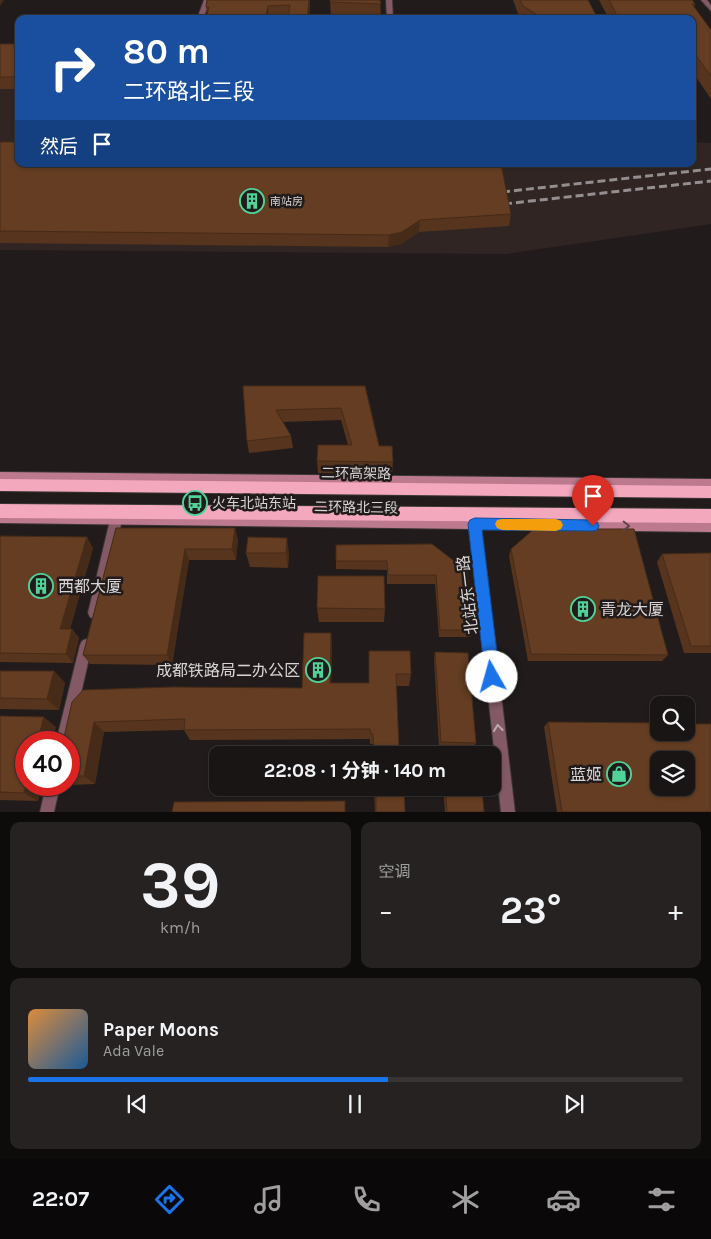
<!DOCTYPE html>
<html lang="zh">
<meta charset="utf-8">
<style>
:root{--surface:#191514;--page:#262222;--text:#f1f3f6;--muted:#9f9fa0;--line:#373434;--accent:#1a73e8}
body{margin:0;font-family:Karla,"Noto Sans SC",sans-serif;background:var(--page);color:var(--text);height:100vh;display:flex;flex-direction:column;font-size:19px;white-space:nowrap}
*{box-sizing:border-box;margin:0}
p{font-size:16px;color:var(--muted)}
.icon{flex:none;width:28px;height:28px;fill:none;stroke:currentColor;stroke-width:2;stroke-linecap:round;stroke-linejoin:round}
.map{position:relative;height:812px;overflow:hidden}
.drawer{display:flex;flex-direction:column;gap:10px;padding:10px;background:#0e0c0b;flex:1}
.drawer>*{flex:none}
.banner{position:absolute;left:15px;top:15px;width:681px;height:152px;border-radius:10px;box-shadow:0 1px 4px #0004,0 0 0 1px var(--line);background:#1a4fa0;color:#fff;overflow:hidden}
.controls{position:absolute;left:650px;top:696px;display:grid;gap:10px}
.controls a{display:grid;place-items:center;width:45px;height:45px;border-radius:10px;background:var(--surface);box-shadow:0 1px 4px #0004,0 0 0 1px var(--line);font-size:25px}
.speed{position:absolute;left:15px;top:731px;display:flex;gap:10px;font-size:25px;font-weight:700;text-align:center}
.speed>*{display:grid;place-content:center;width:65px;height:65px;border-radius:50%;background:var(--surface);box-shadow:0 1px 4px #0004,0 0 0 1px var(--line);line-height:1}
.speed .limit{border:8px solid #d22;background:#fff;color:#111}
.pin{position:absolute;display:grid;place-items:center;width:42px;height:42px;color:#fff;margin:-51px -21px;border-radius:50% 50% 50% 0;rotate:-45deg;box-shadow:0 0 5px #0007}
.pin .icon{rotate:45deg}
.me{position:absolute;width:55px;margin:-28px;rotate:353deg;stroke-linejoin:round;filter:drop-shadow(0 0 4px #0008)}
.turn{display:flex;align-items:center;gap:18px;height:105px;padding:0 25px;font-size:22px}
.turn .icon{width:65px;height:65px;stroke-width:2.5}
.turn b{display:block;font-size:35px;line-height:42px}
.then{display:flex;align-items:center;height:48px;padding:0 25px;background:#0003;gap:10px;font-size:19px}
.big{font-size:38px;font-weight:700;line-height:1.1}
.drawer .widget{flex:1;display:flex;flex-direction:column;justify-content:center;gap:8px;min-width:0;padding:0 18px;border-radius:10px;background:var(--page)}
.drawer .dial{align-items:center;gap:0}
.dial b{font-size:65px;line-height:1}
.song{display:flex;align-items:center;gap:15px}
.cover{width:60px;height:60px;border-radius:8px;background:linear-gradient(135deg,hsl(30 70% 55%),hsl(210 70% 35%))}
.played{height:5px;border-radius:2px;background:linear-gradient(90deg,var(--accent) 55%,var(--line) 55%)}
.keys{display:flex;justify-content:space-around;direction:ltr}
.heat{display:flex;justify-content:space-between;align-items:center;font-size:28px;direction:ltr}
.drawer .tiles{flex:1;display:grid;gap:10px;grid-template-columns:1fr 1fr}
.widget:last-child{grid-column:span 2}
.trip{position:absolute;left:209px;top:746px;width:292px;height:50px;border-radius:10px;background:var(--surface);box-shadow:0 1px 4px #0004,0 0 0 1px var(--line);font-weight:700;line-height:50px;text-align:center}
.tabs{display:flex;height:80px;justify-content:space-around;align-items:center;background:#0a0808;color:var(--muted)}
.tabs .icon{width:35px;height:35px}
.tabs .on{color:var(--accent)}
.tabs b{font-size:22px;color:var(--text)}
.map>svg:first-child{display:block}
.built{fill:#302523}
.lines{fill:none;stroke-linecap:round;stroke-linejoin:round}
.minor-casing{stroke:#3b3635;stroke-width:2}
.tertiary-casing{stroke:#3b3635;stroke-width:2}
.secondary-casing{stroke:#3b3635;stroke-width:2}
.trunk-casing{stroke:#3b3635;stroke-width:2}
.minor{fill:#835965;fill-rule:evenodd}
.tertiary{fill:#835965;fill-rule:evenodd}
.secondary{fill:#bd7a8e;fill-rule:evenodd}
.trunk{fill:#f3a8bd;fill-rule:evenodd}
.rail{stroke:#948f8f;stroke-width:3;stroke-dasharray:8 4;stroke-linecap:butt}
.wall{fill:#56341d}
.shaded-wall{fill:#462b18}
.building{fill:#643d22;stroke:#462b18;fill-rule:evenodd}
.oneway{stroke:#5f4249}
.oneway2{stroke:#bbaaae}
.route{fill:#1a73e8;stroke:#114b97}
.slow{fill:#f59e0b}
.labels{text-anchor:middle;stroke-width:5;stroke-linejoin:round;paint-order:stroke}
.far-poi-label{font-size:11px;fill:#d9d5d5;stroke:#211c1b;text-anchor:start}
.street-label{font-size:14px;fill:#d9d5d5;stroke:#211c1b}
.poi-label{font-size:14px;fill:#d9d5d5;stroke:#211c1b;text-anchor:start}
.near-poi-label{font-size:16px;fill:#d9d5d5;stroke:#211c1b;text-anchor:start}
.near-street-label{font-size:16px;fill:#d9d5d5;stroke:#211c1b}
</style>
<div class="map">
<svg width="711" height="812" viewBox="0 0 711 812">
<rect width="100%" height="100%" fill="#211c1b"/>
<path class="built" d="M0 89H19V164H692L693 142 711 143V224L507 254 0 250Z"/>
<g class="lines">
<defs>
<g id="minor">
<path d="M204 0H210L203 19H197Z"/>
<path d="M386 0H392L393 19H387Z"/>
<path d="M116 515 120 517 122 520 100 613 98 617 94 619 90 617 88 613 110 520 112 517Z"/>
<path d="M86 639 90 641 92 645 70 742 69 745V742H56L80 645 82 641Z"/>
<path d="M46 785H60L54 812H40Z"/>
</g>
<g id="tertiary">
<path d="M701 0H707L711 5V11Z"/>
<path d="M475 519 479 520 481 524 515 812H501L469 524 471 520Z"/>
</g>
<g id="secondary">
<path d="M0 472 711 479V489L0 482Z"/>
<path d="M0 513 711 522V532L0 523Z"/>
</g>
<g id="trunk">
<path d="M0 479 711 486V498L0 491Z"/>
<path d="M0 504 711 509V523L0 518Z"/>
</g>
</defs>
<use href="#minor" class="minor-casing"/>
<use href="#tertiary" class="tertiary-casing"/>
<use href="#secondary" class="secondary-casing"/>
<use href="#trunk" class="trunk-casing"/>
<use href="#minor" class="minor"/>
<use href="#tertiary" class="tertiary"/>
<use href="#secondary" class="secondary"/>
<use href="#trunk" class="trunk"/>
<g class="rail">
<path d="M502 192 711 169"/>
<path d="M504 204 711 181"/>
</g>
</g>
<g class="wall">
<path d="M310 0 309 19H206L207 14 206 7Z"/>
<path d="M330 0H380L381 18 331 16Z"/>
<path d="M513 0H588L598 19H520Z"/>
<path d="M599 0H692L695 4 694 7 711 30V99L692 71V19H609Z"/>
<rect x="0" y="44" width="19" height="45"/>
<path d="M692 86 697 94 692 106Z"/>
<path d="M0 142 511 214 509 226 419 232 401 244 388 247 0 243Z"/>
<path d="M243 386H365L379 446 393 462 392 474 318 473 317 461 348 445 341 420 283 422 291 436 293 448 249 453 247 441Z"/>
<path d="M116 528 238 539 236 560H189L172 665 90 664 83 655Z"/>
<path d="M0 536 93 548 70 629H72L79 638 73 663 0 662Z"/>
<path d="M336 545 467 571 473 630 471 637H439L435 584H387V570L336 569Z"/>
<path d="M511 549 668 655 662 661H528L509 556Z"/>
<path d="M289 552 288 568 250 567 246 553Z"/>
<path d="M711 553V653H684L657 562 662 554Z"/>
<path d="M317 608 385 609 384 622H319Z"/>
<path d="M332 646 331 683H369V651L411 674 409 686H396L399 751 402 755H373V744H370V739L190 740 184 730 104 732 95 784 69 785V742L72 702 302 688Z"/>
<path d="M435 652 476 743 473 748 439 747 434 659Z"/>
<path d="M0 671H54L65 683 59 710 0 709Z"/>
<path d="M0 716 56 727 26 785H41L38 801 0 800Z"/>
<path d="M548 722 711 812H557L544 727Z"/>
<path d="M374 788H404L405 812H375Z"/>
<path d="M443 788H482L484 812H445Z"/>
</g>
<g class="shaded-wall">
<path d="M0 0H4L0 6Z"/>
<path d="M309 0H310L309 19H307Z"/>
<path d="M268 6 269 19H265Z"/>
<path d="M420 220 419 232 401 244 388 247 389 235Z"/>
<path d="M235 528 238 539 236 560 232 549Z"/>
<path d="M87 537 93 548 67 638 60 629Z"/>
<path d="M287 538 289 552 288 568 286 553Z"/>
<path d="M185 549 189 560 172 665 167 655Z"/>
<path d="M72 629 79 638 73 663 66 654Z"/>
<path d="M331 633 332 646 331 695 330 683Z"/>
<path d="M54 671 65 683 59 710 47 699Z"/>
<path d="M44 717 56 727 52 742H37Z"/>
<path d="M94 722 104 732 95 784 84 776Z"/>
<path d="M26 785H41L38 801 24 793Z"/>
</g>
<g class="building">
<path d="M207 0H309L307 19H288L290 5 268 6 265 19H206L209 7H206Z"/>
<path d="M330 0H380L381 4 330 2Z"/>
<path d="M520 0H588L598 19H531L530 18H543L523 6Z"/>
<path d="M609 0H692L695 4H692L711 30V76L692 50V19H652L649 16 651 19H619Z"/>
<rect x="475" y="18" width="35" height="1"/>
<rect x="0" y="44" width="19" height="33"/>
<path d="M692 86 697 94H692Z"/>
<path d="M0 142H19V164H501L511 214 420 220 402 232 389 235 0 231Z"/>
<path d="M243 386H365L379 446H392L393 462 317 461 318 445H352L341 408 276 410 291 436 247 441Z"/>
<path d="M116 528H235L232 549H185L167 655H83Z"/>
<path d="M534 529H634L668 655 531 654 511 549Z"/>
<path d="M0 536 87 537 60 629H72L66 654 0 653Z"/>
<path d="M248 537 287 538 286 553H246Z"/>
<path d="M432 544 467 571 473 630H440L436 575H388L387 561H336V545Z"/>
<path d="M711 553V646H691L662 554Z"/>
<path d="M318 576H384L385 609 317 608Z"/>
<path d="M304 633H331L330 683H369V651H410L411 674H396L399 751H402V755H374L373 734H371L370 729 184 730 185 719 94 722 84 776H69V742H63L72 702 83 690 173 687 302 688Z"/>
<path d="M435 652 468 653 476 743 441 742Z"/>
<path d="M0 671H54L47 699 0 698Z"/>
<path d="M0 716 44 717 37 742H26V785L24 793 0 792Z"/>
<path d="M548 722 659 723V732H686V724H711V812H562ZM659 760H686V788H659Z"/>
<path d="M376 788H404L405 812H376Z"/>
<path d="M445 788H482L484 812H447Z"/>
<path d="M345 801V812H172L174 802Z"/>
</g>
<defs><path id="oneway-chevron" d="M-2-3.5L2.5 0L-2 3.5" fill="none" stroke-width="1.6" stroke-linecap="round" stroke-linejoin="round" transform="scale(1.25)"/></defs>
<use class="oneway" href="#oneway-chevron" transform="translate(626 526) rotate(1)"/>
<use class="oneway2" href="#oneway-chevron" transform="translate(498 728) rotate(-97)"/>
<path class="route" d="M475 518 593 520 597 522 599 526 597 530 593 531 482 530 500 677 498 682 492 685 487 682 485 677 468 524 470 520Z"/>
<path class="slow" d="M502 519H556L561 521 563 525 561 529 556 531 502 530 497 528 495 524 497 520Z"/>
<defs>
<symbol id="building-ring" viewBox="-11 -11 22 22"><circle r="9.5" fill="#211c1b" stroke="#4fd399" stroke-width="1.5"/><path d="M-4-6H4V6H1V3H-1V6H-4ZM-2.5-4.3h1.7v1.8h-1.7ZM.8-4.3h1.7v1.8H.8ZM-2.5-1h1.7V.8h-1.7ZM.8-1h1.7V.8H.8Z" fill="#4fd399"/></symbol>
<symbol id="bus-ring" viewBox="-11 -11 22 22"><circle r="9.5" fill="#211c1b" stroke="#4fd399" stroke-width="1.5"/><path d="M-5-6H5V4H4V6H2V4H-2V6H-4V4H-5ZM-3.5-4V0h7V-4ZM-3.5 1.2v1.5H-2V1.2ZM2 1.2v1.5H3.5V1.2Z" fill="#4fd399"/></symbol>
<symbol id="shop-ring" viewBox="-11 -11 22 22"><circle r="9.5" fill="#211c1b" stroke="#4fd399" stroke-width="1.5"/><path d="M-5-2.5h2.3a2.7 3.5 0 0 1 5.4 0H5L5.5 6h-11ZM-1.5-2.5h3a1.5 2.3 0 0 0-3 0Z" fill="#4fd399"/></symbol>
</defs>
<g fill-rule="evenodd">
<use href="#building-ring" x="238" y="187" width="28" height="28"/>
<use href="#bus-ring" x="181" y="489" width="28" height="28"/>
<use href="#building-ring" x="27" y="572" width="28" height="28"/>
<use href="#building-ring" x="569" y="595" width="28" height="28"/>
<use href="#building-ring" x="304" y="656" width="28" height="28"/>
<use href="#shop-ring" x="605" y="760" width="28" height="28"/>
</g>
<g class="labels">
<g class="far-poi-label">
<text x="270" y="205">南站房</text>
</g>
<g class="street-label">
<text transform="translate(356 473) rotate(1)" y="5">二环高架路</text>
<text transform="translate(356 507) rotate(1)" y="5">二环路北三段</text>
</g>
<g class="poi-label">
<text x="212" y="508">火车北站东站</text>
</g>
<g class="near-poi-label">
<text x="58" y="592">西都大厦</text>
<text x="600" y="615">青龙大厦</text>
<text x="300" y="676" text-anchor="end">成都铁路局二办公区</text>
<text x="602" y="780" text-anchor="end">蓝姬</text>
</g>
<g class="near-street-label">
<text transform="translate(467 595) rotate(-97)" y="6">北站东一路</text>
</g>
</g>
</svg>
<div class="controls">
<a><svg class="icon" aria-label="search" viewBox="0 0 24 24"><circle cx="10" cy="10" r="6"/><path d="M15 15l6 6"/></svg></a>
<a><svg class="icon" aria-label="layers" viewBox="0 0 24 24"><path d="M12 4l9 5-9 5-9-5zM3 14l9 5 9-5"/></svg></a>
</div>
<div class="speed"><div class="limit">40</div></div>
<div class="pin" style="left:593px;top:526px;background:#d93025"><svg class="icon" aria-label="arrive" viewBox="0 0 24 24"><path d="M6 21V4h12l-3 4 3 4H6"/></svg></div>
<svg class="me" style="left:492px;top:677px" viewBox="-20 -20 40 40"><circle r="19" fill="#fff"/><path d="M0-13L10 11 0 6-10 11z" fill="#1a73e8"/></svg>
<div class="trip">22:08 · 1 分钟 · 140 m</div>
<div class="banner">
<div class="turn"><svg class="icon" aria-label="right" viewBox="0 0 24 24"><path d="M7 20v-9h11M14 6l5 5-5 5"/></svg><div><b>80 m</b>二环路北三段</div></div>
<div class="then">然后<svg class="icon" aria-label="arrive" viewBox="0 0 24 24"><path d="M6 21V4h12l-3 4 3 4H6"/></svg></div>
</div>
</div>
<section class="drawer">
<div class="tiles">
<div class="widget dial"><b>39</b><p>km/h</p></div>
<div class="widget"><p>空调</p>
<div class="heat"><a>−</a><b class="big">23°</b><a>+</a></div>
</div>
<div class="widget">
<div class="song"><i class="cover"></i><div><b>Paper Moons</b><p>Ada Vale</p></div></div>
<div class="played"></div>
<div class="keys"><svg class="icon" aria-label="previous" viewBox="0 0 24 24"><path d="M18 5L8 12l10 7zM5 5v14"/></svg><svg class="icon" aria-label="pause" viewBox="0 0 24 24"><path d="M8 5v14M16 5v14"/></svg><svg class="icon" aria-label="next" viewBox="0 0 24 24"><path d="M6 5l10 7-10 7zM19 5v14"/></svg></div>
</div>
</div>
</section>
<nav class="tabs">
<b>22:07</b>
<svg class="icon on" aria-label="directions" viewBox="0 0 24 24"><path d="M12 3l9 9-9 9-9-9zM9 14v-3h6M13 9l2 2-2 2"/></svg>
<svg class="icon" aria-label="music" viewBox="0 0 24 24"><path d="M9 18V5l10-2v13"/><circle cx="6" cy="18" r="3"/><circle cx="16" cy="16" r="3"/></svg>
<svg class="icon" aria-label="phone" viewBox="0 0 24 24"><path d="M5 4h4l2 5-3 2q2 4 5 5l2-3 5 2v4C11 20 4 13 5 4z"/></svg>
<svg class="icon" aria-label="climate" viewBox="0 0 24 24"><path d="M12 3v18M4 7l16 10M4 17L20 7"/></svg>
<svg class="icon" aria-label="car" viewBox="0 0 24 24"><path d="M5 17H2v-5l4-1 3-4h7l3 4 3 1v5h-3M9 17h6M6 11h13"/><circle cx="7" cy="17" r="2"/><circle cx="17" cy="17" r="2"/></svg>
<svg class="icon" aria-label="filters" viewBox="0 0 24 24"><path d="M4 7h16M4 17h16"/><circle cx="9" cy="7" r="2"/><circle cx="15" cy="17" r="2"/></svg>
</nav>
